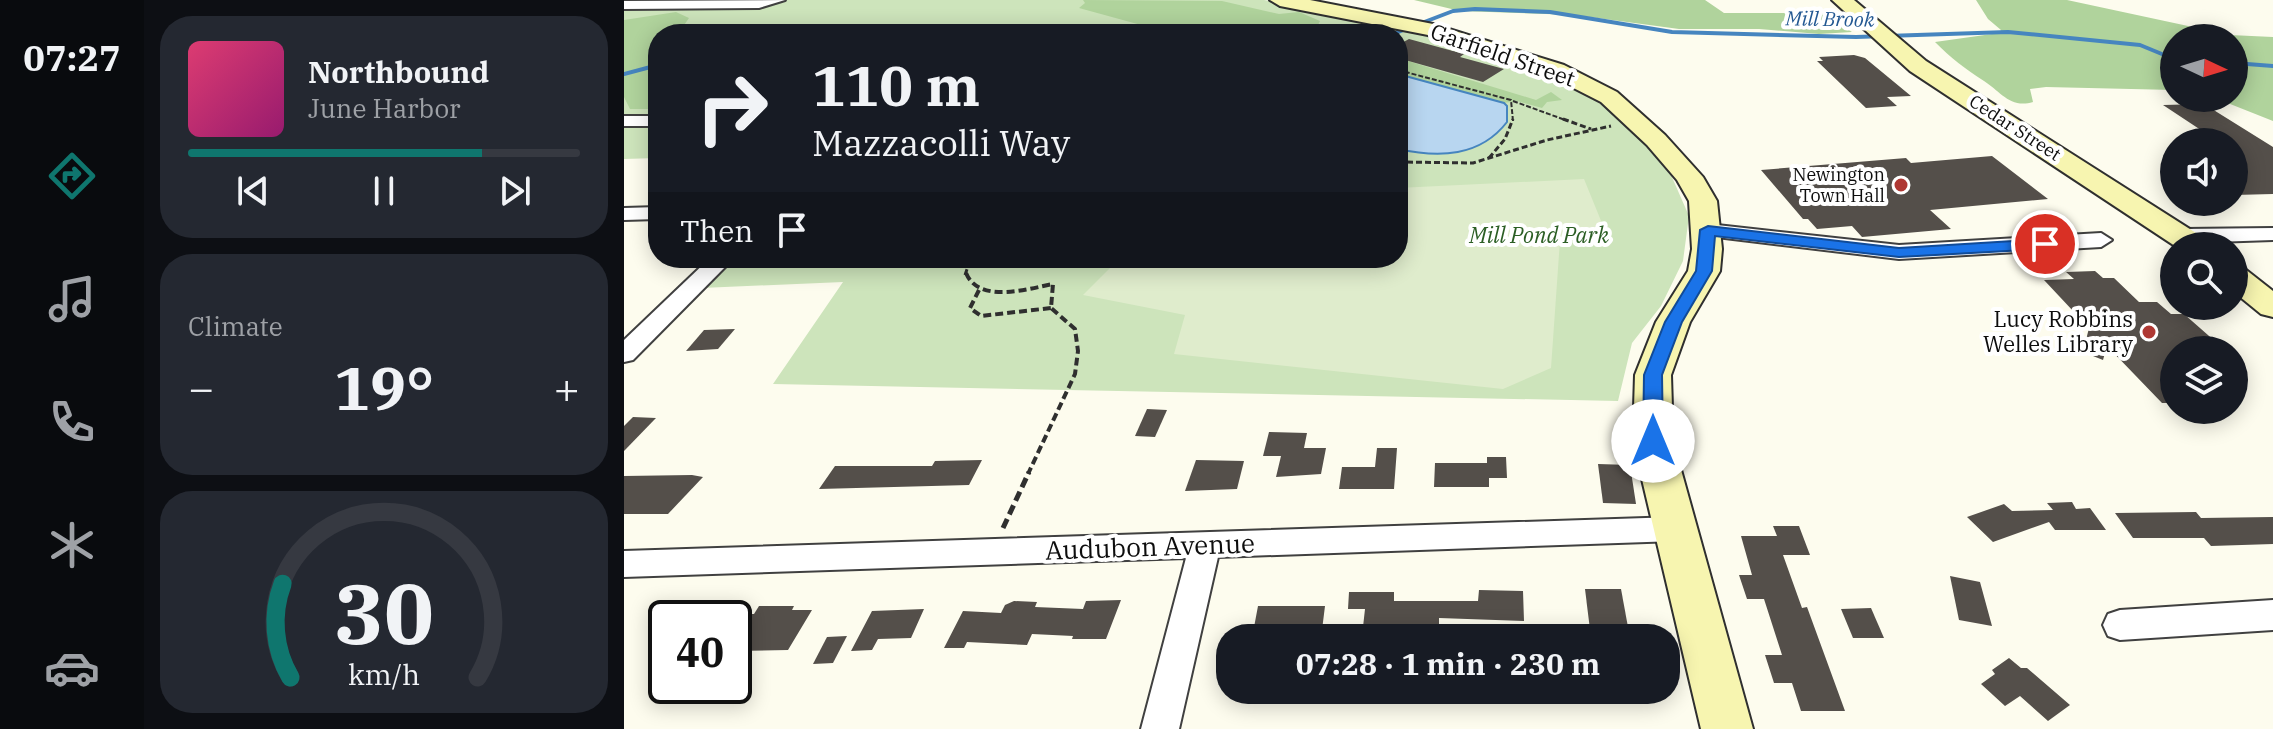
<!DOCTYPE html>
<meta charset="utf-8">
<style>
:root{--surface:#171b24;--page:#242831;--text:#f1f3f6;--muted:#9ea1a6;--line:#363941;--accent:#0f766e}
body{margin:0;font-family:"IBM Plex Serif",serif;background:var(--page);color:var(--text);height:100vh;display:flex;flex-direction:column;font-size:30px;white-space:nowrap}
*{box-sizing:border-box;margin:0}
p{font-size:26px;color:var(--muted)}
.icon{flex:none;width:44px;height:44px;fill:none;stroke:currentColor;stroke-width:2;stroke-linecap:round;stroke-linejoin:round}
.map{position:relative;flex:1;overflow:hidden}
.details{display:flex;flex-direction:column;gap:16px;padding:16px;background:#0d0f14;width:480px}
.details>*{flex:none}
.top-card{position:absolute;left:24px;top:24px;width:760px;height:244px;border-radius:32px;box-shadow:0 4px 20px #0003;background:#171b24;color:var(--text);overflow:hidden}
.needle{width:52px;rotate:94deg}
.controls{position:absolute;left:1536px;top:24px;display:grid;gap:16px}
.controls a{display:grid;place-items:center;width:88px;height:88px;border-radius:50%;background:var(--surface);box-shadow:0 4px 20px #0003;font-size:40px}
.speed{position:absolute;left:24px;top:600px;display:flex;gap:16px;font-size:40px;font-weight:700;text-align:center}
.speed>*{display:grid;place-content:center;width:104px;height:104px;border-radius:50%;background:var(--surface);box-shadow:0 4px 20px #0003;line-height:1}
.speed .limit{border:4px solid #111;border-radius:12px;background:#fff;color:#111}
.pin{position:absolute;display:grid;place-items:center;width:68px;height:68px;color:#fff;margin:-34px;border:4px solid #fff;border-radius:50%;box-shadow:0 2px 8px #0007}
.me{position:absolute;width:88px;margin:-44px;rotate:0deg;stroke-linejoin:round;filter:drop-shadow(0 0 6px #0008)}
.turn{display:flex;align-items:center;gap:28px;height:168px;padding:0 32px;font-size:36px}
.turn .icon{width:104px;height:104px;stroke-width:2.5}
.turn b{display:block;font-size:56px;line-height:68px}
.then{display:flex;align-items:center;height:76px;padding:0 32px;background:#0003;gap:16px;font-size:30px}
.big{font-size:60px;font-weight:700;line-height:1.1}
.details .widget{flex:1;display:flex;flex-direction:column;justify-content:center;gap:12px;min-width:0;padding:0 28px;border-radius:32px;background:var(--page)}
.details .dial{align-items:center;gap:0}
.dial svg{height:208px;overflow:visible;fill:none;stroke:var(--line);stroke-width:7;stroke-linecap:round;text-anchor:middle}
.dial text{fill:var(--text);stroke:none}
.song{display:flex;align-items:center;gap:24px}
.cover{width:96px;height:96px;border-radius:12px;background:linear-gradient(135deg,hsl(340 70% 55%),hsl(320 70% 35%))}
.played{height:8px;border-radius:4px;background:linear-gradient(90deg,var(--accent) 75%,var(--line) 75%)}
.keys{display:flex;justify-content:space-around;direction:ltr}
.heat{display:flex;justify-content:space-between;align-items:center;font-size:44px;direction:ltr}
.trip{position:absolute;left:592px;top:624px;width:464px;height:80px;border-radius:32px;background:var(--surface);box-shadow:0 4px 20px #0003;font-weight:700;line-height:80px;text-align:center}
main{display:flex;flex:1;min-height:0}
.dock{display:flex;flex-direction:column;width:144px;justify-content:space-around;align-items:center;background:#090b0e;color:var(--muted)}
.dock .icon{width:56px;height:56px}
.dock .current{color:var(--accent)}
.dock b{font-size:36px;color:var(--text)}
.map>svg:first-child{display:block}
.green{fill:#cde4bb}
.forest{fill:#b0d39c}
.pitch{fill:#dfeccc}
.water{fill:#b8d6f0;stroke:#4685bf;stroke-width:2}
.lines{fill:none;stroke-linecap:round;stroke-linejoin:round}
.stream{stroke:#4685bf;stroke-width:4}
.building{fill:#544f4a}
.street-casing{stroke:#404040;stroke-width:4}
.secondary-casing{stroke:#2f2f2f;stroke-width:4}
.path-far3{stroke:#2f2f2f;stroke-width:2;stroke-dasharray:5 2;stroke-linecap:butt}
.path-far2{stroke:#2f2f2f;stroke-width:3;stroke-dasharray:6 3;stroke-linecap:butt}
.path-far1{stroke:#2f2f2f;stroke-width:4;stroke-dasharray:8 4;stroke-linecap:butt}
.path{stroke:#2f2f2f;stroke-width:5;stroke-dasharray:10 5;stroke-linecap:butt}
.street{fill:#fff;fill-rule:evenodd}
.secondary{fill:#f7f5b0;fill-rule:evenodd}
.route{fill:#1a73e8;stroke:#114b97;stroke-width:2}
.poi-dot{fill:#af3833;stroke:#fff;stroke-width:3}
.labels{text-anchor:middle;stroke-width:8;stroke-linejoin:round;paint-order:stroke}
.far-street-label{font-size:18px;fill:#0d0d0d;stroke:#fff}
.far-poi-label{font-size:18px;fill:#0d0d0d;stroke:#fff;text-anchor:end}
.far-water-label{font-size:20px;font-style:italic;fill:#235892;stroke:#fff}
.street-label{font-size:22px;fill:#0d0d0d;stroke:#fff}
.park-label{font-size:22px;font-style:italic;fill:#2b5e24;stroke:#fff}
.poi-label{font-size:22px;fill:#0d0d0d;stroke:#fff;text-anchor:end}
.near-street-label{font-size:26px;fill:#0d0d0d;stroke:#fff}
</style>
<main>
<nav class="dock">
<b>07:27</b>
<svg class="icon current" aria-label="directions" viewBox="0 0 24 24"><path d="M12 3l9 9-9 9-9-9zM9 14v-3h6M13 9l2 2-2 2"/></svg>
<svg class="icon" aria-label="music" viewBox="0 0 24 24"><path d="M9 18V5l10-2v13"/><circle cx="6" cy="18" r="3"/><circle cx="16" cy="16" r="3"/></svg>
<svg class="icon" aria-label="phone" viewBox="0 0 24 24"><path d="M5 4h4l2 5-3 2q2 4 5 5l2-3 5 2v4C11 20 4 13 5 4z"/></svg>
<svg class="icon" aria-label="climate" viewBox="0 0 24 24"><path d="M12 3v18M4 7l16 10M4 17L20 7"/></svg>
<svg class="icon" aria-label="car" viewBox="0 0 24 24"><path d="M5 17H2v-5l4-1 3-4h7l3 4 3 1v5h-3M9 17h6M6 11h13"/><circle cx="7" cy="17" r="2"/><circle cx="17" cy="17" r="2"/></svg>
</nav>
<section class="details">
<div class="widget">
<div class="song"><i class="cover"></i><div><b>Northbound</b><p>June Harbor</p></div></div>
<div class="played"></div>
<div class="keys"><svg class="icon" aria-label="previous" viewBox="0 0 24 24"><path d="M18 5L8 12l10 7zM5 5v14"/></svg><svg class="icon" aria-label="pause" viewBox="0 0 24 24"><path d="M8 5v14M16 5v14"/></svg><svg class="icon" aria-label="next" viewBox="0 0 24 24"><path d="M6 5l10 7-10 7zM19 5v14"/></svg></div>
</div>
<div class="widget"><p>Climate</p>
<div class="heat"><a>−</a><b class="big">19°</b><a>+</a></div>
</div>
<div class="widget dial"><svg viewBox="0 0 100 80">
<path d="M14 69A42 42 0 1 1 86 69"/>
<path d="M14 69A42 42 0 0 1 11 33" stroke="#0f766e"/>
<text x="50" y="56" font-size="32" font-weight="700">30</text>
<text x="50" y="72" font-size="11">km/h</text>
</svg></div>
</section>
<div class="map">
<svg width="1649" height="729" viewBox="0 0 1649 729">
<rect width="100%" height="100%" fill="#fdfcee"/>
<path class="green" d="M162 0H640L789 30 949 85 989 111 1040 159 1065 216 1059 261 1037 306 1008 343 994 401 149 384 219 282 78 288 104 258H774V34H34V158L0 159V9L138 7Z"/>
<g class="forest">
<path d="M459 0 598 1 655 14 675 12 696 21 694 25H678L668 31 671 34H572L528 28 455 8 461 3Z"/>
<path d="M790 0H1081L1100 13H1199L1228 32 1195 34 1135 29H1055L951 15 836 11Z"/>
<path d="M1352 0H1443L1606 35 1649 37V121L1591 98H1610V38H1550V90L1422 87 1406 89 1409 102C1386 109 1376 91 1360 81 1341 69 1327 58 1311 42L1375 33 1377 30 1364 19Z"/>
<path d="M52 12 65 18 58 28C95 37 129 25 166 25L175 34H34V109H6L0 97V20Z"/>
<path d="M774 58 912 100 927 92 938 100 923 102 918 108 893 101 880 103 774 74Z"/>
</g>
<path class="pitch" d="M960 179 984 238 936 240 927 368 879 389 550 354 561 315 459 295 496 258H774V188Z"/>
<path class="water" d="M774 74 880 103 883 106V122C856 157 815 158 774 149Z"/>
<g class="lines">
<g class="stream">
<path d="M769 34 829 11 851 9 926 12 1048 32 1232 37 1384 32 1516 45 1550 59"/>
<path d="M1610 63 1649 66"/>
<path d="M0 74 34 65"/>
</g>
</g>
<g class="building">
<path d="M785 39 840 54 836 57 880 69 859 82 774 58V45Z"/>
<path d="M1230 55 1241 58 1287 96 1263 97 1273 106 1242 108 1193 61H1199L1195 57Z"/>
<path d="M1580 104 1649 147V194L1610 195V142H1595L1539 105Z"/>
<path d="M1368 156 1424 199 1306 210 1327 229 1238 237 1228 226 1193 229 1184 219H1179L1137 170 1282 158 1287 163Z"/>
<path d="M1471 271 1479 278H1490L1515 302H1533L1547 314H1560L1601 350H1550V403H1538L1483 346 1479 360 1459 352 1465 328 1420 280 1450 279 1442 272Z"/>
<path d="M111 329 94 349 62 351 80 330Z"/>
<path d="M523 409 543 410 531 437 511 436Z"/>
<path d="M9 417 32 418 0 451V426Z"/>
<path d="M645 432 683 433 680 448H702L697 474 652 477 657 456H639Z"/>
<path d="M753 448H773L770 489H715L718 467H751Z"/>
<path d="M863 457H882L883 478H865V487H810L811 463H863Z"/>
<path d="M358 460 345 485 195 489 211 466H308L311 461Z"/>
<path d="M572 460 620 461 613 489 561 491Z"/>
<path d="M974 464 1006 465 1012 504 979 503Z"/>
<path d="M0 476 68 475 79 477 44 514H0Z"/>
<path d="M1448 502 1452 509 1466 508 1482 530H1431L1425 522 1369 542 1343 517 1380 504 1388 511 1429 510 1423 503Z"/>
<path d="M1572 512 1577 518 1649 517V544L1587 546 1580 538H1509L1491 513Z"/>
<path d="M1149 526H1175L1186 555H1159L1178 608 1183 607 1221 711H1177L1168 683H1150L1141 655H1158L1140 599H1123L1115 575H1128L1117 536H1153Z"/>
<path d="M1326 576 1356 582 1368 626 1335 620Z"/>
<path d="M961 589H997L1006 638H967Z"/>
<path d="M855 590 899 591 900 621 815 618V629H798L797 638 738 636 741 609H724L725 592H770V601H854Z"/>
<path d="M497 600 482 639H448L449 636 408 634 403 645 343 642 340 648H320L339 611 377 613 381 605 390 601 413 602 411 607 459 609 462 601Z"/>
<path d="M135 606H170L168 610H188L164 650 110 651V614H130Z"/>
<path d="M634 606H701L697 638H628Z"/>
<path d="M1247 608 1260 638H1229L1217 609Z"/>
<path d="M300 609 287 638 254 639 248 650 227 651 248 611Z"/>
<path d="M223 636 209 663 189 664 203 637Z"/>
<path d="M1385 658 1397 668H1403L1446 705 1424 721 1396 696 1381 706 1357 684 1371 674 1368 670Z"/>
</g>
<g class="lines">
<defs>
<g id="street">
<path d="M161 0 135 8 0 9V1Z"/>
<rect x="0" y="116" width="34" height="10"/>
<path d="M34 207V219L0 220V208Z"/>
<path d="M1084 224 1275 245 1477 233 1488 240 1477 247 1275 259 1076 235 1073 230Z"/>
<path d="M1649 228V240L1560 243 1549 236 1560 229Z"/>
<path d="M86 258H110L9 360 0 362V340Z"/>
<path d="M1052 517 1063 520 1068 529 1063 538 1052 541 594 557 555 729H517L562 558 0 577V551Z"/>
<path d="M1649 600V630L1496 640 1484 636 1479 625 1484 614 1496 610Z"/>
</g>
<g id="secondary">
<path d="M646 0H686L809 24 940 65 993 92 1041 135 1079 177 1093 201 1098 249 1096 271 1066 322 1047 375 1049 441 1129 729H1077L1009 441 1011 375 1032 322 1064 271 1068 249 1065 201 1053 180 1023 145 977 102 924 75 804 35 656 6Z"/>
<path d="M1208 0H1230L1302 61 1583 240 1587 246H1551L1286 71Z"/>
<path d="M1610 266 1621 269 1649 291V317L1637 314 1610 292Z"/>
</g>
</defs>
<use href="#street" class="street-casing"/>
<use href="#secondary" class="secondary-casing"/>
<g class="path-far3">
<path d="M774 70 887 100 889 121"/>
<path d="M889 101 944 121"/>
</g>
<g class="path-far2">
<path d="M939 119 967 129"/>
<path d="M865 158 881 139 889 119"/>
<path d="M774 162 849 163 923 140 987 126"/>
<path d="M335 258 345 262"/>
<path d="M341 275 347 258"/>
</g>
<g class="path-far1">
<path d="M342 273C355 304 403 289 429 284L427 308 451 329 454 351 451 374 404 474"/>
<path d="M355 290 346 308 357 316 427 308"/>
</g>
<path class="path" d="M379 528 405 472"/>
<use href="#street" class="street"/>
<use href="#secondary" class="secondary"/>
</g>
<path class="route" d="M1084 226 1275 248 1421 239 1428 244 1421 249 1275 257 1091 236 1088 271 1058 322 1038 375 1039 441 1036 446H1022L1019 441 1020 375 1041 322 1072 271 1076 230Z"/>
<g class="poi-dot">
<circle cx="1277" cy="185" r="8"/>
<circle cx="1525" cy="332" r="8"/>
</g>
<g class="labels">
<g class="far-street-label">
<text transform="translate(1391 128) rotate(33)" y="6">Cedar Street</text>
</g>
<g class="far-poi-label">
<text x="1261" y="181">Newington<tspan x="1261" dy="21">Town Hall</tspan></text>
</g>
<g class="far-water-label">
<text transform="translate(1206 19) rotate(1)" y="7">Mill Brook</text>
</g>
<g class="street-label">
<text transform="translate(879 55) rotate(19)" y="8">Garfield Street</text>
</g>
<g class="park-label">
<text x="915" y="243">Mill Pond Park</text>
</g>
<g class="poi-label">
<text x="1509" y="327">Lucy Robbins<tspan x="1509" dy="25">Welles Library</tspan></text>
</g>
<g class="near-street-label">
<text transform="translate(526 547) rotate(-2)" y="9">Audubon Avenue</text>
</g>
</g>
</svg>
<div class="controls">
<a><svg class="needle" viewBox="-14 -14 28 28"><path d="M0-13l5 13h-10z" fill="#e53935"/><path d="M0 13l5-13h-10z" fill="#9ea1a6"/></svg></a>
<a><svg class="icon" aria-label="sound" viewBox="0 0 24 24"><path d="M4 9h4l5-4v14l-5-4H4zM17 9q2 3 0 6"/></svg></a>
<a><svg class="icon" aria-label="search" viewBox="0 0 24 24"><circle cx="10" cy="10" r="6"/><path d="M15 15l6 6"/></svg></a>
<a><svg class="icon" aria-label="layers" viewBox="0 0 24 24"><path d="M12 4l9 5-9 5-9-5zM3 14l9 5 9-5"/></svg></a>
</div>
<div class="speed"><div class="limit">40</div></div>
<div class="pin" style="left:1421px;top:244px;background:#d93025"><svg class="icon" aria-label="arrive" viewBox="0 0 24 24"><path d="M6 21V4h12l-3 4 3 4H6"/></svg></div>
<svg class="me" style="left:1029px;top:441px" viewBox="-20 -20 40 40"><circle r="19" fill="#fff"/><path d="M0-13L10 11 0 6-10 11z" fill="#1a73e8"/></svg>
<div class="trip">07:28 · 1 min · 230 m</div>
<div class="top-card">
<div class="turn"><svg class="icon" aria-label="right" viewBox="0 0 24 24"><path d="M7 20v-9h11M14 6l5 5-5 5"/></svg><div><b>110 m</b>Mazzacolli Way</div></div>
<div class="then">Then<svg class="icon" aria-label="arrive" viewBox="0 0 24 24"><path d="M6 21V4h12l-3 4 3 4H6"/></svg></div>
</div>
</div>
</main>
